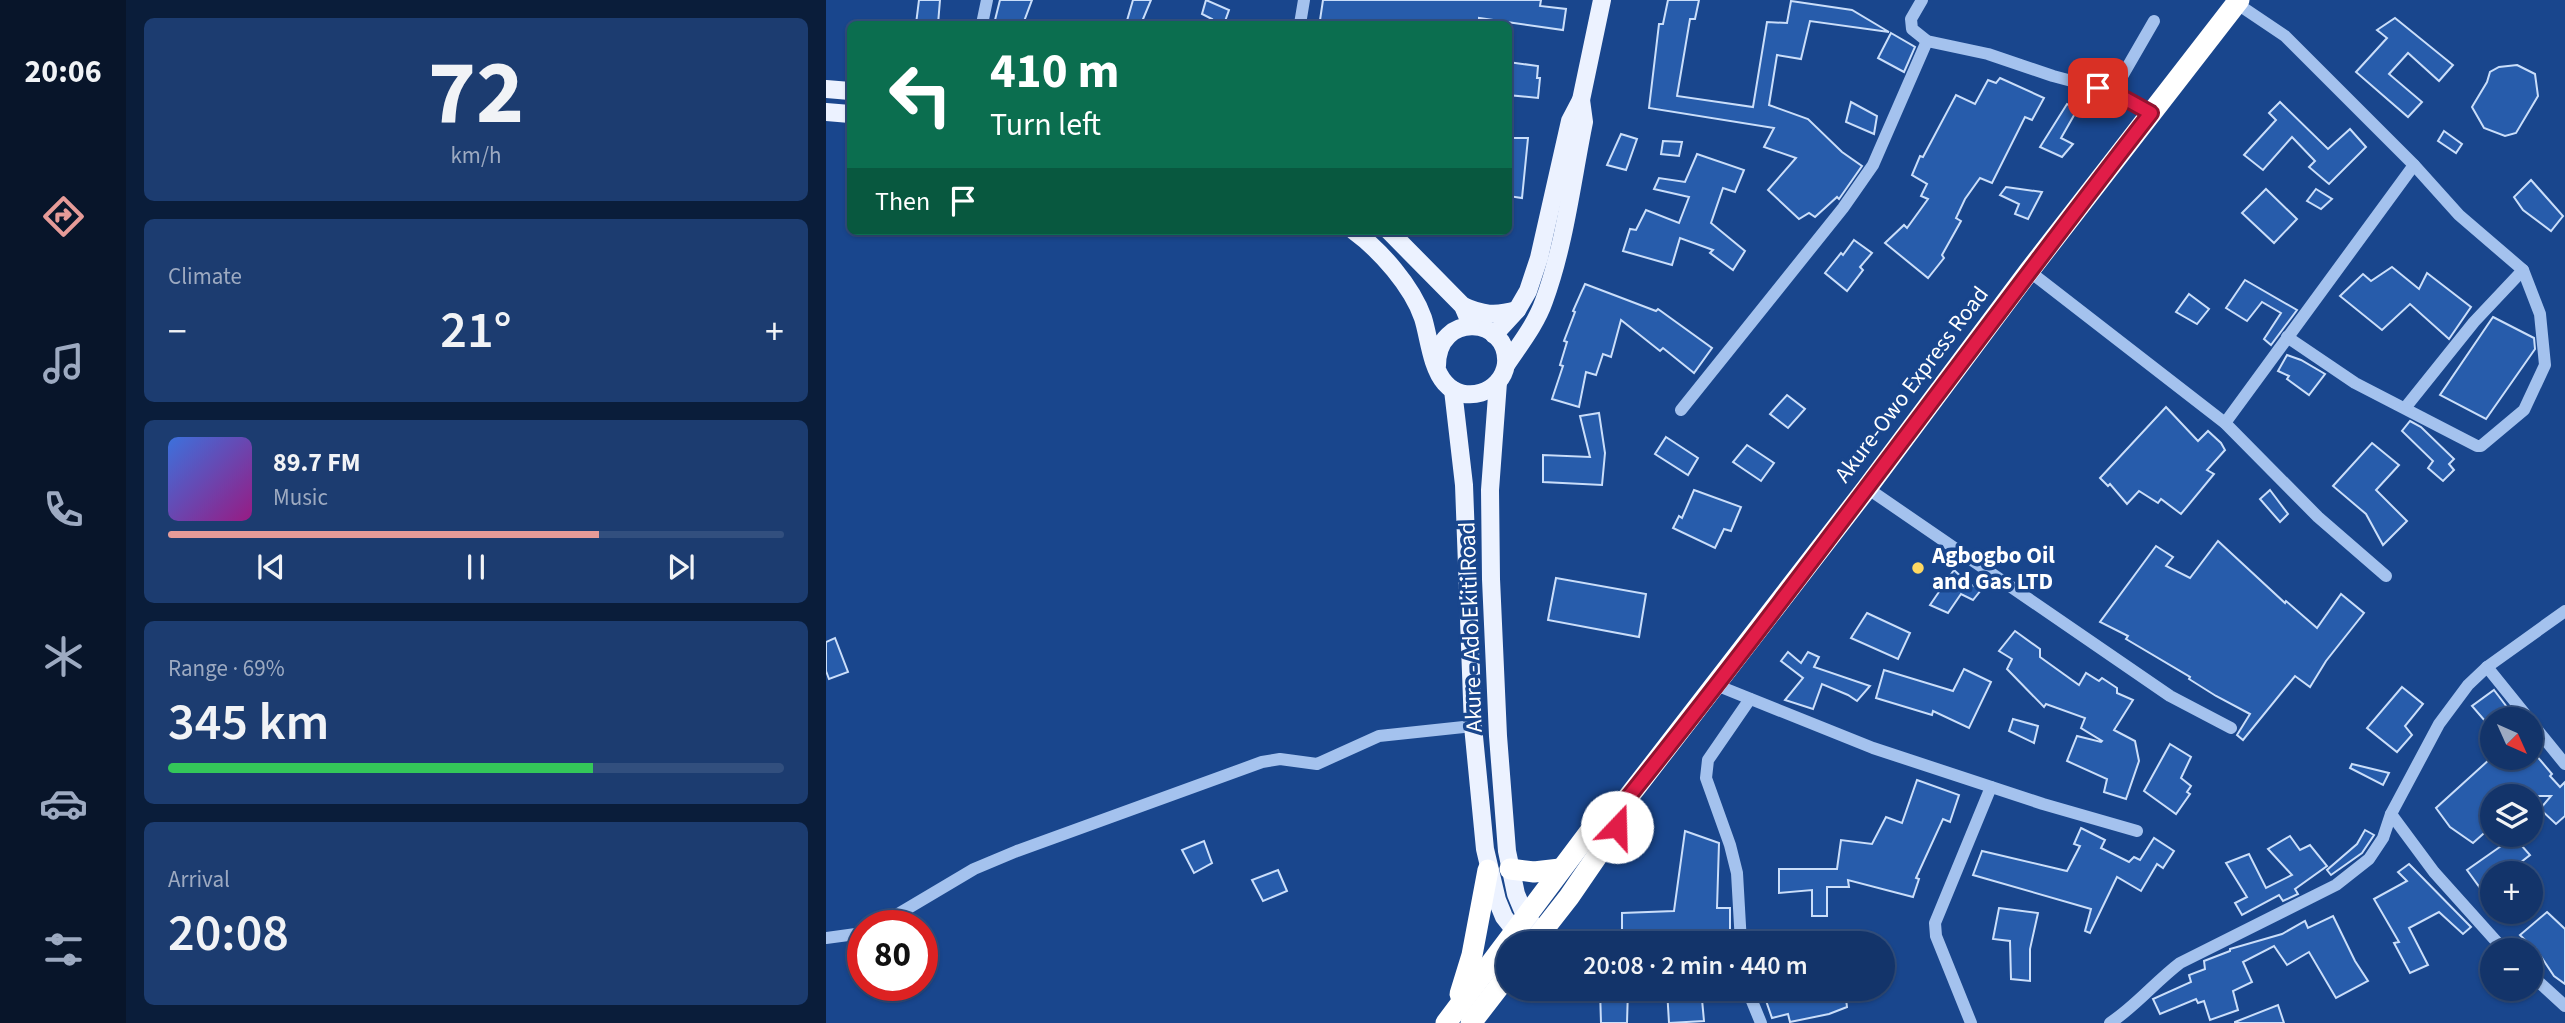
<!DOCTYPE html>
<meta charset="utf-8">
<style>
:root{--surface:#13346a;--page:#1c3c70;--text:#f1f3f6;--muted:#9daac1;--line:#324f7e;--accent:#e69b98}
body{margin:0;font-family:"Source Sans 3",sans-serif;background:var(--page);color:var(--text);height:100vh;display:flex;flex-direction:column;font-size:26px;white-space:nowrap}
*{box-sizing:border-box;margin:0}
p{font-size:23px;color:var(--muted)}
.icon{flex:none;width:38px;height:38px;fill:none;stroke:currentColor;stroke-width:2;stroke-linecap:round;stroke-linejoin:round}
.map{position:relative;flex:1;overflow:hidden}
.sheet{display:flex;flex-direction:column;gap:18px;padding:18px;background:#0a1d3a;width:700px}
.sheet>*{flex:none}
.banner{position:absolute;left:21px;top:21px;width:665px;height:214px;border-radius:10px;box-shadow:0 2px 5px #0004,0 0 0 2px var(--line);background:#0b6e4f;color:#fff;overflow:hidden}
.needle{width:46px;rotate:135deg}
.buttons{position:absolute;left:1654px;top:707px;display:grid;gap:14px}
.buttons a{display:grid;place-items:center;width:63px;height:63px;border-radius:50%;background:var(--surface);box-shadow:0 2px 5px #0004,0 0 0 2px var(--line);font-size:35px}
.speed{position:absolute;left:21px;top:910px;display:flex;gap:14px;font-size:35px;font-weight:700;text-align:center}
.speed>*{display:grid;place-content:center;width:91px;height:91px;border-radius:50%;background:var(--surface);box-shadow:0 2px 5px #0004,0 0 0 2px var(--line);line-height:1}
.speed .limit{border:10px solid #d22;background:#fff;color:#111}
.pin{position:absolute;display:grid;place-items:center;width:60px;height:60px;color:#fff;margin:-30px;border-radius:14px;box-shadow:0 4px 10px #0006}
.me{position:absolute;width:77px;margin:-38px;rotate:21deg;stroke-linejoin:round;filter:drop-shadow(0 0 5px #0008)}
.turn{display:flex;align-items:center;gap:24px;height:147px;padding:0 28px;font-size:32px}
.turn .icon{width:91px;height:91px;stroke-width:2.5}
.turn b{display:block;font-size:49px;line-height:60px}
.then{display:flex;align-items:center;height:66px;padding:0 28px;background:#0003;gap:14px;font-size:26px}
.big{font-size:52px;font-weight:600;line-height:1.1}
.sheet .card{flex:1;display:flex;flex-direction:column;justify-content:center;gap:10px;min-width:0;padding:0 24px;border-radius:10px;background:var(--page)}
.sheet .dial{align-items:center;gap:0}
.dial b{font-size:91px;line-height:1}
.song{display:flex;align-items:center;gap:21px}
.cover{width:84px;height:84px;border-radius:10px;background:linear-gradient(135deg,hsl(220 70% 55%),hsl(310 70% 35%))}
.played{height:7px;border-radius:4px;background:linear-gradient(90deg,var(--accent) 70%,var(--line) 70%)}
.keys{display:flex;justify-content:space-around;direction:ltr}
.heat{display:flex;justify-content:space-between;align-items:center;font-size:38px;direction:ltr}
.charge{height:10px;border-radius:5px;background:linear-gradient(90deg,#34c759 69%,var(--line) 0)}
.trip{position:absolute;left:670px;top:931px;width:399px;height:70px;border-radius:35px;background:var(--surface);box-shadow:0 2px 5px #0004,0 0 0 2px var(--line);font-weight:600;line-height:70px;text-align:center}
main{display:flex;flex:1;min-height:0}
.tabs{display:flex;flex-direction:column;width:126px;justify-content:space-around;align-items:center;background:#08152a;color:var(--muted)}
.tabs .icon{width:49px;height:49px}
.tabs .current{color:var(--accent)}
.tabs b{font-size:32px;color:var(--text)}
.map>svg:first-child{display:block}
.building{fill:#275cab;stroke:#cadefa;stroke-width:2}
.lines{fill:none;stroke-linecap:round;stroke-linejoin:round}
.minor{stroke:#a4c2ee;stroke-width:12}
.major{stroke:#ecf2ff;stroke-width:18}
.highway{stroke:#fff;stroke-width:21}
.route-casing{stroke:#92132f;stroke-width:18}
.route{stroke:#e11d48;stroke-width:12}
.poi-dot{fill:#ffd962;stroke:#19468d;stroke-width:2.5}
.labels{text-anchor:middle;stroke-width:7;stroke-linejoin:round;paint-order:stroke}
.street-label{font-size:23px;fill:#fff;stroke:#19468d}
.poi-label{font-size:23px;font-weight:bold;fill:#fff;stroke:#19468d;text-anchor:start}
</style>
<main>
<nav class="tabs">
<b>20:06</b>
<svg class="icon current" aria-label="directions" viewBox="0 0 24 24"><path d="M12 3l9 9-9 9-9-9zM9 14v-3h6M13 9l2 2-2 2"/></svg>
<svg class="icon" aria-label="music" viewBox="0 0 24 24"><path d="M9 18V5l10-2v13"/><circle cx="6" cy="18" r="3"/><circle cx="16" cy="16" r="3"/></svg>
<svg class="icon" aria-label="phone" viewBox="0 0 24 24"><path d="M5 4h4l2 5-3 2q2 4 5 5l2-3 5 2v4C11 20 4 13 5 4z"/></svg>
<svg class="icon" aria-label="climate" viewBox="0 0 24 24"><path d="M12 3v18M4 7l16 10M4 17L20 7"/></svg>
<svg class="icon" aria-label="car" viewBox="0 0 24 24"><path d="M5 17H2v-5l4-1 3-4h7l3 4 3 1v5h-3M9 17h6M6 11h13"/><circle cx="7" cy="17" r="2"/><circle cx="17" cy="17" r="2"/></svg>
<svg class="icon" aria-label="filters" viewBox="0 0 24 24"><path d="M4 7h16M4 17h16"/><circle cx="9" cy="7" r="2"/><circle cx="15" cy="17" r="2"/></svg>
</nav>
<section class="sheet">
<div class="card dial"><b>72</b><p>km/h</p></div>
<div class="card"><p>Climate</p>
<div class="heat"><a>−</a><b class="big">21°</b><a>+</a></div>
</div>
<div class="card">
<div class="song"><i class="cover"></i><div><b>89.7 FM</b><p>Music</p></div></div>
<div class="played"></div>
<div class="keys"><svg class="icon" aria-label="previous" viewBox="0 0 24 24"><path d="M18 5L8 12l10 7zM5 5v14"/></svg><svg class="icon" aria-label="pause" viewBox="0 0 24 24"><path d="M8 5v14M16 5v14"/></svg><svg class="icon" aria-label="next" viewBox="0 0 24 24"><path d="M6 5l10 7-10 7zM19 5v14"/></svg></div>
</div>
<div class="card"><p>Range · 69%</p><b class="big">345 km</b><div class="charge"></div></div>
<div class="card"><p>Arrival</p><b class="big">20:08</b></div>
</section>
<div class="map">
<svg width="1739" height="1023" viewBox="0 0 1739 1023">
<rect width="100%" height="100%" fill="#19468d"/>
<g class="building">
<path d="M93 0H114L112 24H90Z"/>
<path d="M174 0H206L197 24H168Z"/>
<path d="M307 0H325L315 24H300Z"/>
<path d="M380 0 403 10 398 24H384L386 19 376 14Z"/>
<path d="M497 0H715L714 6 740 9 737 30 653 18V24H529L494 20Z"/>
<path d="M842 0H873L869 19H864L851 96 927 107 941 22 961 23 965 1 1026 10 1063 32 984 21 975 59 951 55 943 105 982 119 1016 152 1036 166 1013 199 1011 197 989 217 983 213 973 219 942 190 970 158 938 147 948 128 823 108 833 24H837Z"/>
<path d="M1569 18 1627 65 1613 81 1582 53 1563 74 1596 102 1582 117 1530 72 1561 38 1551 30Z"/>
<path d="M1065 33 1089 47 1078 72 1052 58Z"/>
<path d="M682 62 712 66 711 78H714L712 98 682 95Z"/>
<path d="M1691 65 1709 74 1712 96 1690 133 1679 136 1658 128 1646 107 1661 82 1664 72 1673 67Z"/>
<path d="M1174 78 1218 98 1206 120 1199 117 1166 183 1154 178 1139 199 1130 218 1135 221 1116 255 1118 258 1102 278 1059 243 1078 225 1081 228 1102 199 1095 196 1101 184 1086 175 1094 156 1097 157 1130 95 1149 104 1162 80 1170 83Z"/>
<path d="M1025 102 1051 116 1048 134 1020 122Z"/>
<path d="M1454 102 1502 149 1524 129 1540 147 1503 184 1483 167 1489 161 1466 137 1437 170 1418 155 1450 120 1443 113Z"/>
<path d="M1241 104 1251 110 1235 138 1247 144 1236 157 1214 147Z"/>
<path d="M1618 131 1636 144 1630 153 1612 141Z"/>
<path d="M795 134 811 139 800 170 781 165Z"/>
<path d="M682 138H702L696 198 682 196Z"/>
<path d="M837 141 856 142 853 156 835 154Z"/>
<path d="M871 154 918 170 909 192 897 188 885 223 919 251 907 270 884 253 887 250 854 238 846 265 797 251 804 229 810 230 820 210 853 223 863 197 828 189 833 178 859 182Z"/>
<path d="M1705 180 1737 216 1725 231 1697 210 1688 197Z"/>
<path d="M1180 187 1216 192 1202 219 1189 214 1193 204 1174 195Z"/>
<path d="M1440 189 1471 219 1448 243 1416 213Z"/>
<path d="M1490 189 1506 199 1495 209 1481 201Z"/>
<path d="M1028 240 1046 253 1034 267 1037 270 1021 291 999 273 1015 253 1017 255Z"/>
<path d="M1566 267 1593 289 1601 273 1645 307 1623 339 1584 304 1556 330 1514 296 1537 274 1545 281Z"/>
<path d="M1419 280 1471 310 1445 345 1438 339 1455 313 1436 302 1421 321 1400 308Z"/>
<path d="M759 284 830 311 832 309 886 348 868 373 837 348 834 351 795 320 785 357 777 354 770 375 760 372 753 407 726 399 737 366 734 365 741 342 738 341 749 312 747 311Z"/>
<path d="M1363 294 1383 309 1371 324 1350 312Z"/>
<path d="M1667 317 1708 338 1709 349 1660 419 1614 395Z"/>
<path d="M1461 355 1475 360 1499 374 1483 395 1461 379 1463 376 1452 371Z"/>
<path d="M961 395 979 409 962 428 944 414Z"/>
<path d="M1340 407 1372 441 1382 431 1395 443 1399 450 1381 470 1388 474 1355 514 1335 499 1332 503 1313 491 1301 504 1284 484 1282 486 1274 478Z"/>
<path d="M773 413 779 453 776 485 717 482V455L764 457 754 416Z"/>
<path d="M1584 421 1595 427 1628 459 1623 464 1628 470 1617 481 1602 468 1607 461 1576 431Z"/>
<path d="M840 437 872 458 862 475 829 454Z"/>
<path d="M1546 443 1573 465 1550 490 1581 521 1557 545 1540 514 1507 486Z"/>
<path d="M921 445 948 463 935 481 907 462Z"/>
<path d="M868 490 915 507 905 531 898 529 889 548 847 528 853 516 856 518Z"/>
<path d="M1444 490 1462 514 1454 522 1434 499Z"/>
<path d="M1392 541 1459 603 1460 601 1491 628 1515 594 1538 613 1500 661 1484 687 1469 676 1417 740 1411 735 1424 714 1390 696 1363 679 1364 677 1300 639 1302 636 1274 622 1330 546 1347 557 1340 566 1364 578Z"/>
<path d="M1128 570 1142 583 1155 590 1147 600 1135 594 1122 613 1104 605Z"/>
<path d="M730 578 820 594 813 637 722 620Z"/>
<path d="M1041 613 1084 633 1072 659 1025 638Z"/>
<path d="M1189 631 1214 649V657L1253 685 1260 673 1273 681 1276 678 1291 688V693L1307 700 1288 730 1309 741 1313 761 1300 799 1278 792 1281 779 1241 761 1251 736 1275 742 1276 741 1255 728 1259 718 1220 704 1218 707 1181 669 1186 659 1173 651Z"/>
<path d="M9 638 22 672 3 679 0 671V642Z"/>
<path d="M962 652 975 663 982 652 993 657 988 667 1044 686 1031 701 1022 695 996 684 987 709 959 700 977 678 955 661Z"/>
<path d="M1138 669 1165 682 1143 728 1107 711 1106 715 1050 698 1058 670 1127 691Z"/>
<path d="M1576 687 1597 704 1579 726 1586 735 1571 752 1541 728Z"/>
<path d="M1668 690 1690 719H1666V729L1646 706Z"/>
<path d="M1187 719 1212 726 1208 743 1183 731Z"/>
<path d="M1344 744 1365 757 1355 778 1365 786 1361 792 1364 794 1350 814 1318 791Z"/>
<path d="M1704 748 1726 774 1724 776 1734 787 1739 782V816L1730 824 1714 809 1725 796H1666V826L1647 843 1624 827 1610 808 1665 758H1704Z"/>
<path d="M1526 764 1563 773 1557 785 1524 768Z"/>
<path d="M1091 780 1133 795 1124 822 1117 819 1090 878 1093 879 1087 897 1022 880 1023 887H1001V916H986V890L953 893V869H1011L1015 840 1046 844 1060 817 1076 823Z"/>
<path d="M1255 828 1279 840 1275 848 1303 862 1308 857 1314 860 1328 838 1348 851 1337 868 1331 864 1315 891 1291 877 1264 933 1259 931 1265 909 1147 875 1156 851 1241 871 1254 846 1248 844Z"/>
<path d="M1539 830 1548 835 1536 853 1505 875 1501 870 1531 844Z"/>
<path d="M859 831 893 843 891 908H904V943H796V913L848 911Z"/>
<path d="M1464 836 1474 850 1484 845 1501 866 1469 889 1472 894 1457 901 1453 895 1416 915 1409 903 1421 897 1400 863 1423 854 1440 888 1466 875 1442 849Z"/>
<path d="M1688 837 1704 855 1681 873H1666V885L1657 892 1641 870Z"/>
<path d="M378 841 386 863 368 873 356 850Z"/>
<path d="M1583 864 1645 927 1637 934 1613 912 1583 928 1602 965 1584 973 1568 943 1573 942 1548 899 1581 881 1572 872Z"/>
<path d="M452 870 461 891 437 901 426 880Z"/>
<path d="M1173 908 1212 913 1204 949V981L1185 979 1184 941 1167 939Z"/>
<path d="M1721 912 1739 929V984L1728 976 1710 949 1709 950 1694 935Z"/>
<path d="M1507 916 1529 961 1542 981 1510 998 1483 952 1461 965 1448 946 1417 962 1426 982 1407 991 1412 1010 1384 1020 1378 1001 1372 1003 1370 999 1334 1014 1327 999 1365 982 1363 975 1379 969 1378 961 1404 951V949L1456 934 1479 921 1482 928Z"/>
<path d="M774 989H802L801 1023H775Z"/>
<path d="M841 989H875L878 1021 843 1023Z"/>
<path d="M936 989H1042L1043 994 1020 999 1021 1007 1003 1014 964 1022 962 1014 946 1018Z"/>
<path d="M1452 1005 1458 1023H1409V1022Z"/>
</g>
<g class="lines">
<g class="minor">
<path d="M1096 0 1085 19 1086 29 1101 41 1162 54 1227 76 1287 92 1325 113"/>
<path d="M1410 3 1459 36 1588 165 1633 215 1697 270 1714 314 1719 365 1698 410 1655 446H1651L1529 383 1461 337"/>
<path d="M156 24 161 0"/>
<path d="M474 24 478 0"/>
<path d="M1287 92 1328 21"/>
<path d="M1203 271 1399 423 1492 517 1560 576"/>
<path d="M1579 408 1648 322 1697 270"/>
<path d="M855 410 1017 208 1047 165 1101 41"/>
<path d="M1399 423 1588 165"/>
<path d="M1041 488 1344 696 1405 728"/>
<path d="M1661 667 1703 719"/>
<path d="M890 685 1047 748 1217 804 1311 831"/>
<path d="M1704 721 1739 764"/>
<path d="M1565 814 1608 872 1678 950"/>
<path d="M52 926 148 869 191 851 436 762 454 759 491 764 553 736 647 726"/>
<path d="M0 938 37 933"/>
<path d="M915 943 911 873 904 845 880 778 882 760 924 699"/>
<path d="M1704 974 1739 1006"/>
<path d="M921 989 935 1023"/>
<path d="M1145 1023 1110 936 1109 923 1165 787"/>
<path d="M1284 1023C1310 1006 1329 982 1354 963L1510 885 1543 859 1557 838 1565 814 1613 724 1642 685 1661 667 1739 611"/>
</g>
<g class="major">
<path d="M0 89 24 91"/>
<path d="M0 112 24 114"/>
<path d="M528 231C554 250 586 286 597 318 603 337 605 367 619 383 638 405 676 393 680 364 684 317 611 310 611 366"/>
<path d="M563 231 637 306 645 325"/>
<path d="M637 306C656 315 670 316 691 310"/>
<path d="M668 335 691 310 702 291 713 258 744 121 755 100 776 0"/>
<path d="M680 365C694 344 710 324 718 301 739 244 746 181 758 122L755 100"/>
<path d="M672 382 664 490 665 579 672 736 681 851 690 894 700 918 715 932"/>
<path d="M627 390 638 485 647 726 659 849 671 900 678 917 697 941"/>
</g>
<g class="highway">
<path d="M684 869 708 872 734 869"/>
<path d="M707 943 743 897 791 827 800 800"/>
<path d="M634 994 646 955 662 870"/>
<path d="M620 1023 762 834 776 818 800 800 841 747 1041 488 1203 271 1413 0"/>
<path d="M645 1023 682 975"/>
</g>
</g>
<g class="lines">
<defs>
<path id="route" d="M791 827 800 800C980 575 1148 341 1325 113L1287 92 1272 88"/>
</defs>
<use href="#route" class="route-casing"/>
<use href="#route" class="route"/>
</g>
<circle class="poi-dot" cx="1092" cy="568" r="7"/>
<g class="labels">
<g class="street-label">
<text transform="translate(1085 384) rotate(-53)" y="8">Akure-Owo Express Road</text>
<text transform="translate(644 627) rotate(-92)" y="8">Akure - Ado Ekiti Road</text>
</g>
<g class="poi-label">
<text x="1106" y="563">Agbogbo Oil<tspan x="1106" dy="26">and Gas LTD</tspan></text>
</g>
</g>
</svg>
<div class="buttons">
<a><svg class="needle" viewBox="-14 -14 28 28"><path d="M0-13l5 13h-10z" fill="#e53935"/><path d="M0 13l5-13h-10z" fill="#9daac1"/></svg></a>
<a><svg class="icon" aria-label="layers" viewBox="0 0 24 24"><path d="M12 4l9 5-9 5-9-5zM3 14l9 5 9-5"/></svg></a>
<a>+</a>
<a>−</a>
</div>
<div class="speed"><div class="limit">80</div></div>
<div class="pin" style="left:1272px;top:88px;background:#d93025"><svg class="icon" aria-label="arrive" viewBox="0 0 24 24"><path d="M6 21V4h12l-3 4 3 4H6"/></svg></div>
<svg class="me" style="left:791px;top:827px" viewBox="-20 -20 40 40"><circle r="19" fill="#fff"/><path d="M0-13L10 11 0 6-10 11z" fill="#e11d48"/></svg>
<div class="trip">20:08 · 2 min · 440 m</div>
<div class="banner">
<div class="turn"><svg class="icon" aria-label="left" viewBox="0 0 24 24"><path d="M17 20v-9H6M10 6l-5 5 5 5"/></svg><div><b>410 m</b>Turn left</div></div>
<div class="then">Then<svg class="icon" aria-label="arrive" viewBox="0 0 24 24"><path d="M6 21V4h12l-3 4 3 4H6"/></svg></div>
</div>
</div>
</main>
